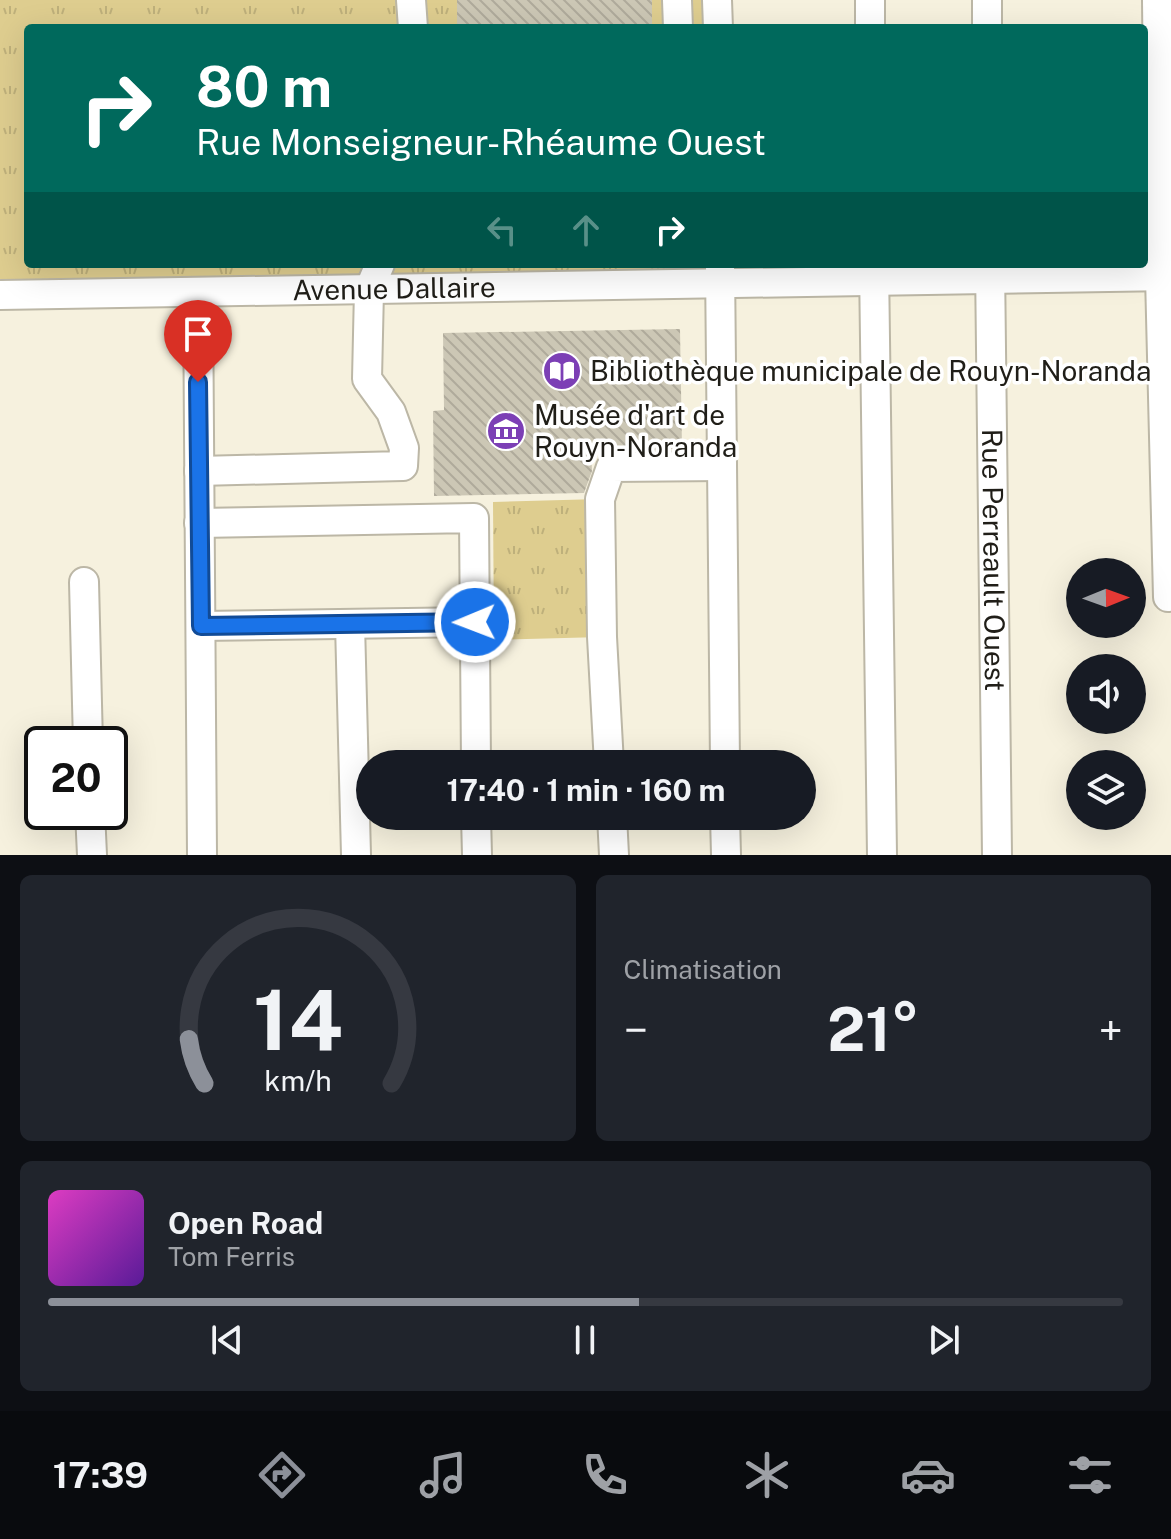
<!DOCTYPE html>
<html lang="fr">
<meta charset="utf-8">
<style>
:root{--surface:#171b24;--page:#20242c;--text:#f1f3f6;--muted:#9ea1a6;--line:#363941;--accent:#8c9099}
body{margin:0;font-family:"Public Sans",sans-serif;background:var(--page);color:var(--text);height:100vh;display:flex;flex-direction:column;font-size:30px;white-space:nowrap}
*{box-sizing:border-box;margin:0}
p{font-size:26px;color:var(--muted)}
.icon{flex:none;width:44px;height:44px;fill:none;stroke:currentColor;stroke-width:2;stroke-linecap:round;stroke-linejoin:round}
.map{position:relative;height:855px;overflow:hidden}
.drawer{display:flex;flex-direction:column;gap:20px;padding:20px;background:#0d0f14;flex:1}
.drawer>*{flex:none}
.top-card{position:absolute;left:24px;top:24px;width:1124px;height:244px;border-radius:8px;box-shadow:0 8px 32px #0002;background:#00695c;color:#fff;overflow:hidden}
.needle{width:52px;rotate:89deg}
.tools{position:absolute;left:1066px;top:558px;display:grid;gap:16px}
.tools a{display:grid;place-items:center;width:80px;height:80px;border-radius:50%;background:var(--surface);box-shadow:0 8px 32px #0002;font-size:40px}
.speed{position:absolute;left:24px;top:726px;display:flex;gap:16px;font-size:40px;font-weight:700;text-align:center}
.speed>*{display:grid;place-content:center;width:104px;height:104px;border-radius:50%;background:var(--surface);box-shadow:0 8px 32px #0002;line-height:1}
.speed .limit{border:4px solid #111;border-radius:12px;background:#fff;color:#111}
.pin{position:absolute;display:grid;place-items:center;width:68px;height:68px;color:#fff;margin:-82px -34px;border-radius:50% 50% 50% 0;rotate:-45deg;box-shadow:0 0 8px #0007}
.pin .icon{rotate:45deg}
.me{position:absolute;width:88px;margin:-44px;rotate:269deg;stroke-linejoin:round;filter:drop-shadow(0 0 6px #0008)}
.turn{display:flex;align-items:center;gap:28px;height:168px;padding:0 40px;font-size:36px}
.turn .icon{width:104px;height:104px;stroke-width:2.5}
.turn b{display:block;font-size:56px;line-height:68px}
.lanes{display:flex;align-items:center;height:76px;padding:0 40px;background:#0003;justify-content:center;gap:40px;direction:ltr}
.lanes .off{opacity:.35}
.big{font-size:60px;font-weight:700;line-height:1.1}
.drawer .card{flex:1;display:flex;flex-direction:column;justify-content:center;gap:12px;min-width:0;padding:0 28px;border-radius:12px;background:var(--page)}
.drawer .dial{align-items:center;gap:0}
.dial svg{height:208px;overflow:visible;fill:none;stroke:var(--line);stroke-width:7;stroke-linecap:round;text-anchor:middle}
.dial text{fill:var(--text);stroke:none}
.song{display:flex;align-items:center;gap:24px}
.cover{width:96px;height:96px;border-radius:12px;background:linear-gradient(135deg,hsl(310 70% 55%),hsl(270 70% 35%))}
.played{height:8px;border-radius:4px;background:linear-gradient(90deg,var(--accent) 55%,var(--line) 55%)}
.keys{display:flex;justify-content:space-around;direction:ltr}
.heat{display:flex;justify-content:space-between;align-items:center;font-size:44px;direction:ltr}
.drawer .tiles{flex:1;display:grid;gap:20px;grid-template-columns:1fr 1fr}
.card:last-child{grid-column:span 2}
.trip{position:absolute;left:356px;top:750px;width:460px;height:80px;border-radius:40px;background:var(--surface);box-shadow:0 8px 32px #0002;font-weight:700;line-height:80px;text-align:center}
.tab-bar{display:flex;height:128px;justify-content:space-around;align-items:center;background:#090b0e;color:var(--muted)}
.tab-bar .icon{width:56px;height:56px}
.tab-bar .current{color:var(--accent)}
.tab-bar b{font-size:36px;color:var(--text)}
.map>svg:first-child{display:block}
.park{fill:url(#park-tufts)}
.building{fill:url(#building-back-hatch)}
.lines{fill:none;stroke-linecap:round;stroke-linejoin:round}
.minor-casing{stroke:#bcb7a6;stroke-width:32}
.minor{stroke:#fff;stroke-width:28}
.route-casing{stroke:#114b97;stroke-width:20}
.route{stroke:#1a73e8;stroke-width:14}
.labels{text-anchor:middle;stroke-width:7;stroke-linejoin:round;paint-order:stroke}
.street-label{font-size:28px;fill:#201e18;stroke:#fff}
.poi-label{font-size:28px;fill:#201e18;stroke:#fff;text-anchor:start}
</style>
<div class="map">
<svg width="1171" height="855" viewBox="0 0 1171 855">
<defs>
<pattern id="park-tufts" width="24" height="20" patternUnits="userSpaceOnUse" patternTransform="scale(2)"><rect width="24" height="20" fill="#decd8f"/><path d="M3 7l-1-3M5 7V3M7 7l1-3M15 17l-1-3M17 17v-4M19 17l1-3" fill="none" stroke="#beb07b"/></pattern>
<pattern id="building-back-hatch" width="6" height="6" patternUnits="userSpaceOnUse" patternTransform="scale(2)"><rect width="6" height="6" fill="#ccc7b5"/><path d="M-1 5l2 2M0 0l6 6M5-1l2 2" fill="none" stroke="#afaa9b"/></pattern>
</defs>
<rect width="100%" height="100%" fill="#f6f1de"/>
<g class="park">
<path d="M0 0H713V28H28V264H712V275L0 287Z"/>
<path d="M600 499 602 637 494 640 493 502Z"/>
</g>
<g class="building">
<rect x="457" y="0" width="195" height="28"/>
<path d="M680 329 682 449 591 452 592 471 584 493 434 496 433 411 444 410 443 333Z"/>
</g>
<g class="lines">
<defs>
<g id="minor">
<path d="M411 0 413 28"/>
<path d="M677 0 678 28"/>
<path d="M717 0 718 28"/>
<path d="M870 0V28"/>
<path d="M987 0V28"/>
<path d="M1157 0 1160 276 1168 597"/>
<path id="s1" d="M990 264 997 855"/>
<path d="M720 265 725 764"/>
<path d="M874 265 882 855"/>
<path d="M198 292 202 855"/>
<path id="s2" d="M0 295 1171 276"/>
<path d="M199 471 403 466 404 448 391 412 367 379 369 290 380 264"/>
<path d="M199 523 474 518 476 764"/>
<path d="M84 582 88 744"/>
<path d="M350 624 356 855"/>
<path d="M201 626 475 622"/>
<path d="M609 764 602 637 600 499 611 467 722 466"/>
<path d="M90 812 92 855"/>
<path d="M476 816 477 855"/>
<path d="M612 816 614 855"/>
<path d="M725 816 726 855"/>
</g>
</defs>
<use href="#minor" class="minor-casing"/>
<use href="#minor" class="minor"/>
</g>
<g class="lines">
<defs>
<path id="route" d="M198 382 201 626 475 622"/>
</defs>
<use href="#route" class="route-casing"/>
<use href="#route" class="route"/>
</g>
<defs>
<symbol id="library-disc" viewBox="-11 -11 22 22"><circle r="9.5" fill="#7c3fb5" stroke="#fff"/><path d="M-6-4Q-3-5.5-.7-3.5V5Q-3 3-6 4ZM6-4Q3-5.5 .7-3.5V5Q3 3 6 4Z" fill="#fff"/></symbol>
<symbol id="museum-disc" viewBox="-11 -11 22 22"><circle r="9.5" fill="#7c3fb5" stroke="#fff"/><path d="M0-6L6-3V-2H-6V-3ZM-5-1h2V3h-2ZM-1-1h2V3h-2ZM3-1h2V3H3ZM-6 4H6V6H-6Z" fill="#fff"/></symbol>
</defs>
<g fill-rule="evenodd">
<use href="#library-disc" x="540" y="349" width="44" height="44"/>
<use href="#museum-disc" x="484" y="409" width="44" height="44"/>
</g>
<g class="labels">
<g class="street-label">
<text dy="10" stroke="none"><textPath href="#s2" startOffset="394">Avenue Dallaire</textPath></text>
<text dy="10" stroke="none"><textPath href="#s1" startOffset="296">Rue Perreault Ouest</textPath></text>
</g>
<g class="poi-label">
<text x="590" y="381">Bibliothèque municipale de Rouyn-Noranda</text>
<text x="534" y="425">Musée d'art de<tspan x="534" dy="32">Rouyn-Noranda</tspan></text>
</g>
</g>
</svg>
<div class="tools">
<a><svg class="needle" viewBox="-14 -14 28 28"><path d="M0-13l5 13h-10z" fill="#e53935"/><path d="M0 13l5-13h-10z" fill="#9ea1a6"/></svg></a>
<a><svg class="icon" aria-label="sound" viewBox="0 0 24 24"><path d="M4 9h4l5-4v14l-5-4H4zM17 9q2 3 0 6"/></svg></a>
<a><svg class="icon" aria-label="layers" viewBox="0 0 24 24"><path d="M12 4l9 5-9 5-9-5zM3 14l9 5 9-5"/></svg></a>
</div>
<div class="speed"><div class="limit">20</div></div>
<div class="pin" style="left:198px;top:382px;background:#d93025"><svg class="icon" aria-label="arrive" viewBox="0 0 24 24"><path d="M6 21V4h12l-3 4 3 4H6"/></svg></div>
<svg class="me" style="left:475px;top:622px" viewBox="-20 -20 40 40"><circle r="17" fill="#1a73e8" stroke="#fff" stroke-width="3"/><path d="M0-11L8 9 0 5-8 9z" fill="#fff"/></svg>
<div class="trip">17:40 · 1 min · 160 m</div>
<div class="top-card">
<div class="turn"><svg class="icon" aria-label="right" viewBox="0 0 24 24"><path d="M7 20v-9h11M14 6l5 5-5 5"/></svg><div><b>80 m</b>Rue Monseigneur-Rhéaume Ouest</div></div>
<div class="lanes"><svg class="icon off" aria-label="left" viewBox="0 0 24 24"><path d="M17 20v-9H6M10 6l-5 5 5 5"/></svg><svg class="icon off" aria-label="ahead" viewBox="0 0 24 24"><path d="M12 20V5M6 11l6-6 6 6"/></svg><svg class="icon" aria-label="right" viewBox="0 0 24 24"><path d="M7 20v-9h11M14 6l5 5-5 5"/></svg></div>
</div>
</div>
<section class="drawer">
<div class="tiles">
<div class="card dial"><svg viewBox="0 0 100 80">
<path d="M14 69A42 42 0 1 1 86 69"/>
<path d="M14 69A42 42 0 0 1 8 52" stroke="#8c9099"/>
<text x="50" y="56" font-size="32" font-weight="700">14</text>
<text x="50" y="72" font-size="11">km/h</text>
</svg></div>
<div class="card"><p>Climatisation</p>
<div class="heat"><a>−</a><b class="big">21°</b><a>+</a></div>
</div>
<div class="card">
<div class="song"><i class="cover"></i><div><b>Open Road</b><p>Tom Ferris</p></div></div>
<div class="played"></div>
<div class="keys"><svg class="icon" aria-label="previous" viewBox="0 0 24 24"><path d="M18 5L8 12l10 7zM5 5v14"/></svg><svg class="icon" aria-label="pause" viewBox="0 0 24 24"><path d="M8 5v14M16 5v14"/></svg><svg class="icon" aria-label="next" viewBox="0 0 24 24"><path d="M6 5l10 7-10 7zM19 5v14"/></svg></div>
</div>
</div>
</section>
<nav class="tab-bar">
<b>17:39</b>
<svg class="icon current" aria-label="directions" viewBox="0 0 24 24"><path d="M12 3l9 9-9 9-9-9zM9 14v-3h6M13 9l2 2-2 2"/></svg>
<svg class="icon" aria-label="music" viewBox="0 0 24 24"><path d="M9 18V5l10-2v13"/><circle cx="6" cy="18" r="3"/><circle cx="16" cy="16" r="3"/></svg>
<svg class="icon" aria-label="phone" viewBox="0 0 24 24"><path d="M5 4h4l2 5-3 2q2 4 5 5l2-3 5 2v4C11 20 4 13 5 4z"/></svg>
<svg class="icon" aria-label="climate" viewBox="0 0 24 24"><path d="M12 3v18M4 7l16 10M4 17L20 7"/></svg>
<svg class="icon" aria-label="car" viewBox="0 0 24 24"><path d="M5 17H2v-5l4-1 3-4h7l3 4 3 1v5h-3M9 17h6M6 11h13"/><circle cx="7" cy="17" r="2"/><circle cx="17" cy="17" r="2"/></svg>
<svg class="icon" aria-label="filters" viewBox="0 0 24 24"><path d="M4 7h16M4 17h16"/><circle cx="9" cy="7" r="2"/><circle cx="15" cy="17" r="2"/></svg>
</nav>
